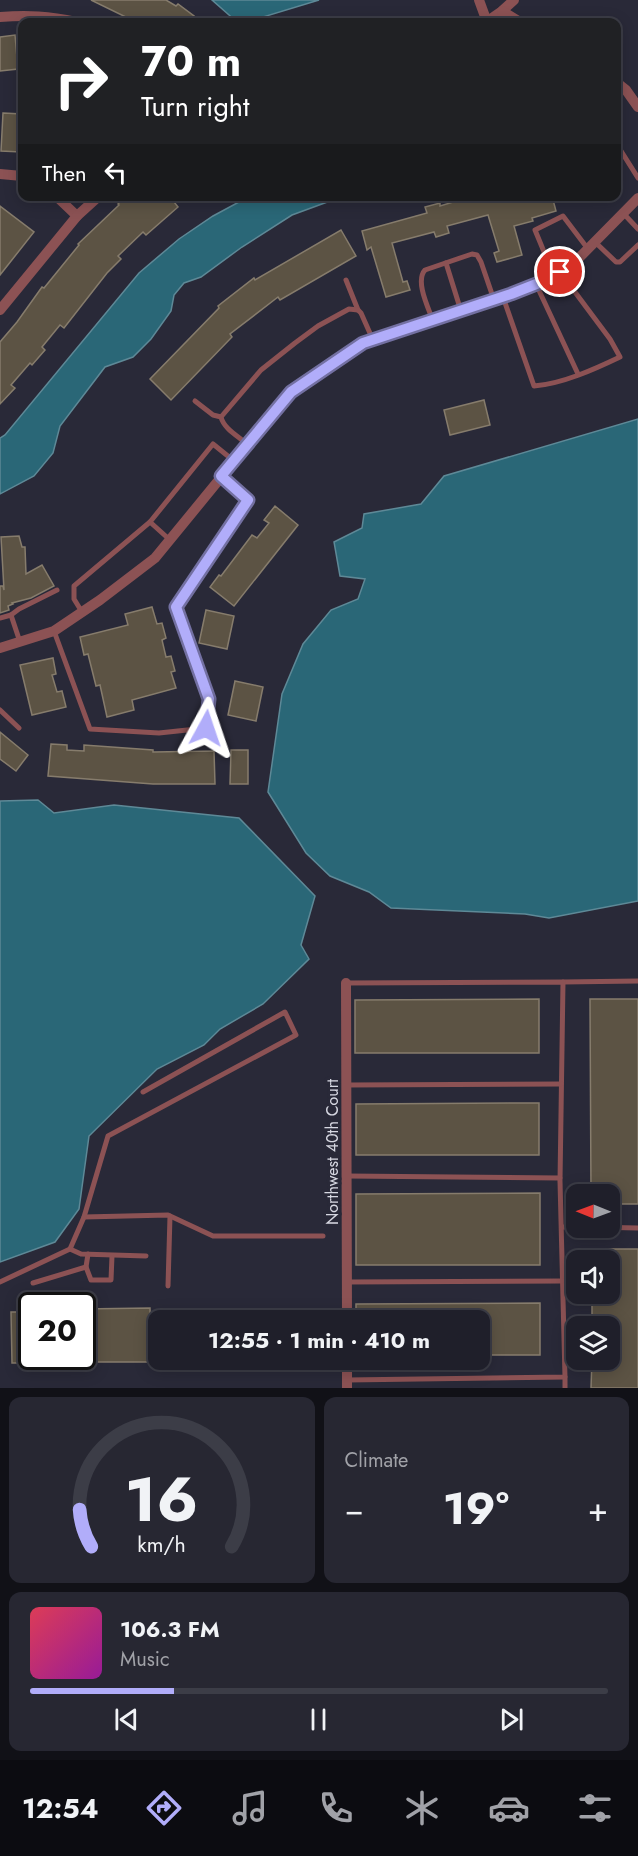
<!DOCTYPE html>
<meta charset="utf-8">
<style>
:root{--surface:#1f1f2a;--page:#272732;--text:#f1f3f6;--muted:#a1a2a8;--line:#3c3d47;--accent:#b1adfa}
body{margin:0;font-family:Jost,sans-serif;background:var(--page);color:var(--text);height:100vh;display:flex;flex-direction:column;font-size:22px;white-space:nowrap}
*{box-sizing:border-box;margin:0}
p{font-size:20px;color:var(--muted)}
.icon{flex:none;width:33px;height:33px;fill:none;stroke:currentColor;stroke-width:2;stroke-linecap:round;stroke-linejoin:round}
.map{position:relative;height:1388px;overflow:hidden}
.details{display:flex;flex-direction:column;gap:9px;padding:9px;background:#111117;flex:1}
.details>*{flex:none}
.guide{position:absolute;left:18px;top:18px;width:603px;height:183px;border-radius:12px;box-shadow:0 3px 15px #0003,0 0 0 2px var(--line);background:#202124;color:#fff;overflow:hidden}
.needle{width:39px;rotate:271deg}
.fabs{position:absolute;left:566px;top:1184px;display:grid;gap:12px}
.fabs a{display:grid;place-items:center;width:54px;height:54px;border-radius:12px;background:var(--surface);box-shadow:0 3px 15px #0003,0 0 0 2px var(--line);font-size:30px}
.speed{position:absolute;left:18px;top:1292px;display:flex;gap:12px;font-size:30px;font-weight:700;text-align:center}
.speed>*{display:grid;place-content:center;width:78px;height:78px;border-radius:50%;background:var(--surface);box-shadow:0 3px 15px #0003,0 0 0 2px var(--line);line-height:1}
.speed .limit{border:3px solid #111;border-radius:9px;background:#fff;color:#111}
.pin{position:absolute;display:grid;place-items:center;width:51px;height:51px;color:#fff;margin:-26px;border:3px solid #fff;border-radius:50%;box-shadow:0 2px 6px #0007}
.me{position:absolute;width:66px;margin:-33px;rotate:5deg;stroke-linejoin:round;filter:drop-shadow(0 0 4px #0008)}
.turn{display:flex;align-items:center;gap:21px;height:126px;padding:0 24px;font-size:27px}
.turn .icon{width:78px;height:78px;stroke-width:2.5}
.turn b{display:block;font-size:42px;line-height:51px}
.then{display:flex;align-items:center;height:57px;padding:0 24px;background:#0003;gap:12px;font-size:22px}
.big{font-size:45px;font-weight:700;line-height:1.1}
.details .card{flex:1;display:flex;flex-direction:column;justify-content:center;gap:9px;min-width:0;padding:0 21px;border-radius:12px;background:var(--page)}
.details .dial{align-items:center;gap:0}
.dial svg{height:156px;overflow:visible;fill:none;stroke:var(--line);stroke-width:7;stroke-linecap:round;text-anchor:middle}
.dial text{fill:var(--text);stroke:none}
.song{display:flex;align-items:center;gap:18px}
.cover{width:72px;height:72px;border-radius:9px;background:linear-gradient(135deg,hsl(350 70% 55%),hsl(300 70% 35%))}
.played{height:6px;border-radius:3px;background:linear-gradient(90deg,var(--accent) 25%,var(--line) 25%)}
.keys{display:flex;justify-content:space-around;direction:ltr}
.heat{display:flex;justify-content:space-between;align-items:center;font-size:33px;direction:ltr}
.details .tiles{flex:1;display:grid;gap:9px;grid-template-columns:1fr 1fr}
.card:last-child{grid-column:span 2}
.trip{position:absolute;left:148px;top:1310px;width:342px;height:60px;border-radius:12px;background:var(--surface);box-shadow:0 3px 15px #0003,0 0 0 2px var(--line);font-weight:700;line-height:60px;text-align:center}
.tabs{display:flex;height:96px;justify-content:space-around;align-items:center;background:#0c0c11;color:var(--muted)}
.tabs .icon{width:42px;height:42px}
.tabs .current{color:var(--accent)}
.tabs b{font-size:27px;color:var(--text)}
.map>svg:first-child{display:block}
.water{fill:#2a6777;stroke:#5e8997;stroke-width:1.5}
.building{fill:#5c5344;stroke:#867c6c;stroke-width:1.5}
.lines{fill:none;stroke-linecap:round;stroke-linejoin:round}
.service{stroke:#8c5254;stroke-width:5}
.minor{stroke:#8c5254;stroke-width:10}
.route-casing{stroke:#7370a2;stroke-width:15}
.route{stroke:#b1adfa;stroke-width:10}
.labels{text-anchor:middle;stroke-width:6;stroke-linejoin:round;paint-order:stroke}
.street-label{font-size:16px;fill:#d6d7e1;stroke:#292938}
</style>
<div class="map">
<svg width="638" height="1388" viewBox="0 0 638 1388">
<rect width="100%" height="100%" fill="#292938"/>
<g class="water">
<path d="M212 0H319L253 20 237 22Z"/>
<path d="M250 196 341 197 292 215 242 247 201 277 184 283 174 295 171 311 151 339 133 357 105 367 60 426 53 453 34 476 0 494V438L5 435 139 273 179 239 213 216Z"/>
<path d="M638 419V901L549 918 525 914 391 908 369 892 330 876 306 853 268 792 282 694 303 644 331 610 358 599 365 579 340 576 334 542 362 528 364 514 421 504 444 476Z"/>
<path d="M38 800 54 813 114 805 239 818 315 896 301 945 309 959 263 1004 220 1029 204 1045 157 1069 89 1136 79 1209 55 1242 0 1262V801Z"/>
</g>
<g class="building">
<path d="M91 0H166L176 6 178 4 194 16 189 22H136Z"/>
<path d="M15 35 18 69 0 71V37Z"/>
<path d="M3 113 22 114 21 152 1 151Z"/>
<path d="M126 196H184L174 202 178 207 146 235 143 232 118 256 121 259 107 273 64 328 60 325 42 347 45 350 32 365 30 363 11 385 15 388 0 404V342L17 322 42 287 44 288 79 245 78 244 119 205 118 204Z"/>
<path d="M473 196H552L556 211 532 218 533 221 514 226 522 255 497 262 494 253 499 251 488 215 447 226 449 233 436 237 434 232 392 243 403 282 407 281 410 290 386 297 371 247 367 250 362 231 427 213 425 207 440 203V206Z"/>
<path d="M0 206 34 232 0 275Z"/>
<path d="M341 230 356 256 280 300 278 297 230 334 232 337 171 400 150 379 219 308 218 306 254 278 255 280Z"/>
<path d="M484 400 490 425 450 435 444 410Z"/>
<path d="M275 506 298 525 234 606 210 587 219 575 221 576 252 535 257 538 269 523 264 520Z"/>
<path d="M19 536 22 547H25L26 574 42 565 54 586 31 598 12 603 13 604 8 606 9 610 0 613V586H3L4 590 1 537Z"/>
<path d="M152 607 157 624 162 623 166 638 162 640 166 657 171 656 175 671 171 672 176 688 132 700 134 710 107 717 100 685 96 686 88 654 84 655 80 637 128 625 125 614Z"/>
<path d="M206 610 234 616 227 649 199 643Z"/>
<path d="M53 658 56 674 52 675 57 692 62 691 66 707 32 715 20 665Z"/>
<path d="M235 681 263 687 256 721 228 715Z"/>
<path d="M0 732 28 755 16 771 0 759Z"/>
<path d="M51 744 67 745V750L84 751V745L153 750V752L214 751 215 784H153L48 776Z"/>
<path d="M231 750H248V784H230Z"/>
<path d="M539 999V1053H355V1000Z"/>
<path d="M590 999H638V1204H609V1194H591Z"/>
<path d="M510 1103H539V1155H356V1104Z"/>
<path d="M540 1193V1265H356V1194Z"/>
<path d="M591 1249H638V1388H591L592 1359H609V1326H592V1299H602V1293H609V1260H591Z"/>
<path d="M540 1303V1355H480V1320H356V1304Z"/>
<path d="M150 1308 151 1362H82V1309Z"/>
<rect x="191" y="1310" width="30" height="10"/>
<path d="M11 1312H32V1363H12Z"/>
</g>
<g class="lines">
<g class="service">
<path d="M616 143 638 178"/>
<path d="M623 213 638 229"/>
<path d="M595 242 616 262H620L638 245"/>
<path d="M446 263 461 311"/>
<path d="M554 276 535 230 563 216 588 249"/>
<path d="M346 280 358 310"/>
<path d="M536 284 578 374"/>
<path d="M503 297 534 386C562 384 595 369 620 357L610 339 560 272"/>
<path d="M433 321C428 307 415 281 425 270L472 254 477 255 481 262 494 300"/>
<path d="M195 401 213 415 221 417"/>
<path d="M247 444C238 436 224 429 221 417L261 370 295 343 318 326 349 309 358 310 361 313 373 340"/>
<path d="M170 540 150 522 213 444 234 461"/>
<path d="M82 612 74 599V586L150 522"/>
<path d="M0 618 11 615"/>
<path d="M54 631 90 729 159 733 206 728 209 699 176 607 248 500 221 476"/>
<path d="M20 642 11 615 19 609 57 590"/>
<path d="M0 710 19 728"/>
<path d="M563 982 638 981"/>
<path d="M346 983 563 982 560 1181 565 1377 347 1380"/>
<path d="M347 1085 561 1084"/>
<path d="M347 1176 560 1178"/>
<path d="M84 1217 168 1215 213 1236H323"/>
<path d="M562 1227H576"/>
<path d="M590 1227 638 1228"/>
<path d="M70 1249 81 1254 146 1256"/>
<path d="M86 1267 91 1280H111L112 1256"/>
<path d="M0 1282 70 1249 84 1217 108 1136 296 1035 285 1012 143 1092"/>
<path d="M347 1282 562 1281"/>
<path d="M33 1283 86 1267 88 1254"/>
<path d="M168 1286 170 1216"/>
<path d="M565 1377V1388"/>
</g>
<g class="minor">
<path d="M479 0 487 22"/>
<path d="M0 17C28 15 49 16 76 22"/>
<path d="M486 22 502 11 514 0"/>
<path d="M507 22 502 11 520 22"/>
<path d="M616 82 626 90 638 107"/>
<path d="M0 174 22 176"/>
<path d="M56 196 77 216"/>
<path d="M0 310 77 216 99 196"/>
<path d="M0 648 54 631 100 600 155 558 291 392 363 343 511 294 549 279 575 262 638 198"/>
<path d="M346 983 347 1320"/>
<path d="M347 1359V1388"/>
</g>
</g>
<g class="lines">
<defs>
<path id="route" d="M206 728 209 699 176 607 248 500 221 476 291 392 363 343 511 294 549 279 560 272"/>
</defs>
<use href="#route" class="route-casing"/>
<use href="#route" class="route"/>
</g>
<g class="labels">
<g class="street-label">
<text transform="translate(332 1152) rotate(-90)" y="6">Northwest 40th Court</text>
</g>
</g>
</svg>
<div class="fabs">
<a><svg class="needle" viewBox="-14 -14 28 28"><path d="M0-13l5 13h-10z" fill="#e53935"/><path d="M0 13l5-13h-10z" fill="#a1a2a8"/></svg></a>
<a><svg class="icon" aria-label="sound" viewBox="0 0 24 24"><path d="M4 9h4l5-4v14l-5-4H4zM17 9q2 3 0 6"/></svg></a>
<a><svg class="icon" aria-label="layers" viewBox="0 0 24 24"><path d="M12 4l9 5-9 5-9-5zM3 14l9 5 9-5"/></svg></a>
</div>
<div class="speed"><div class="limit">20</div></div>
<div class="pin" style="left:560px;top:272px;background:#d93025"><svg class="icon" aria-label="arrive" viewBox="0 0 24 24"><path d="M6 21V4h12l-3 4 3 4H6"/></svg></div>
<svg class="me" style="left:206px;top:728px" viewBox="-20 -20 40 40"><path d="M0-17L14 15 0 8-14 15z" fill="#b1adfa" stroke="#fff" stroke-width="4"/></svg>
<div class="trip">12:55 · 1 min · 410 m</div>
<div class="guide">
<div class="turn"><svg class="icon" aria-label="right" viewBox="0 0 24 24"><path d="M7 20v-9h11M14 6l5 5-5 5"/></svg><div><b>70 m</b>Turn right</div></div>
<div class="then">Then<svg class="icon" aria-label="left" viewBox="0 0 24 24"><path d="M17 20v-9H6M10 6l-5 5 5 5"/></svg></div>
</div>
</div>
<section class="details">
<div class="tiles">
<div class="card dial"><svg viewBox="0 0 100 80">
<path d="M14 69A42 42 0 1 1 86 69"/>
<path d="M14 69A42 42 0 0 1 8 50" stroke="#b1adfa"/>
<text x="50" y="56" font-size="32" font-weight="700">16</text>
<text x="50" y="72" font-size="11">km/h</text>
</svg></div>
<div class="card"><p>Climate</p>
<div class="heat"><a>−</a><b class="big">19°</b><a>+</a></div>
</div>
<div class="card">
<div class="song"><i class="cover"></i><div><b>106.3 FM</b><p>Music</p></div></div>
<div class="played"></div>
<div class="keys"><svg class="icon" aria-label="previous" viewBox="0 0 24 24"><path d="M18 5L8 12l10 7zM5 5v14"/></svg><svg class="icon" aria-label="pause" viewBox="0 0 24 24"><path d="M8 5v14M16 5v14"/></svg><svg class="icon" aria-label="next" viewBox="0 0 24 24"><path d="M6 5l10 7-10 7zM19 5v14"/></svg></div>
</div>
</div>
</section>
<nav class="tabs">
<b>12:54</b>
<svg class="icon current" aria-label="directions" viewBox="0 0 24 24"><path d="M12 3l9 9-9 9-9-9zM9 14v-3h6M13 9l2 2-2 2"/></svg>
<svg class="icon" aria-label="music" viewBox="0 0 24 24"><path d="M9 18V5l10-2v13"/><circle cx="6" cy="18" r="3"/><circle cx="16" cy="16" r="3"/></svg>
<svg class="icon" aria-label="phone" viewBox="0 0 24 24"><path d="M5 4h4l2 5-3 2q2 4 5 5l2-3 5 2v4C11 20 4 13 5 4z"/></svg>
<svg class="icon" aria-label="climate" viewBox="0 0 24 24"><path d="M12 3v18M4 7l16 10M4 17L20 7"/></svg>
<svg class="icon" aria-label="car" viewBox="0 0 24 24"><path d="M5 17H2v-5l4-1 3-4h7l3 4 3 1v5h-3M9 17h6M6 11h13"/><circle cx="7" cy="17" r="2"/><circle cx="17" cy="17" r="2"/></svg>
<svg class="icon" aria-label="filters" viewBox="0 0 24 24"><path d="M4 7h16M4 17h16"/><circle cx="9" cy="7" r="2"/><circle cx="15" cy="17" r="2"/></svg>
</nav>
